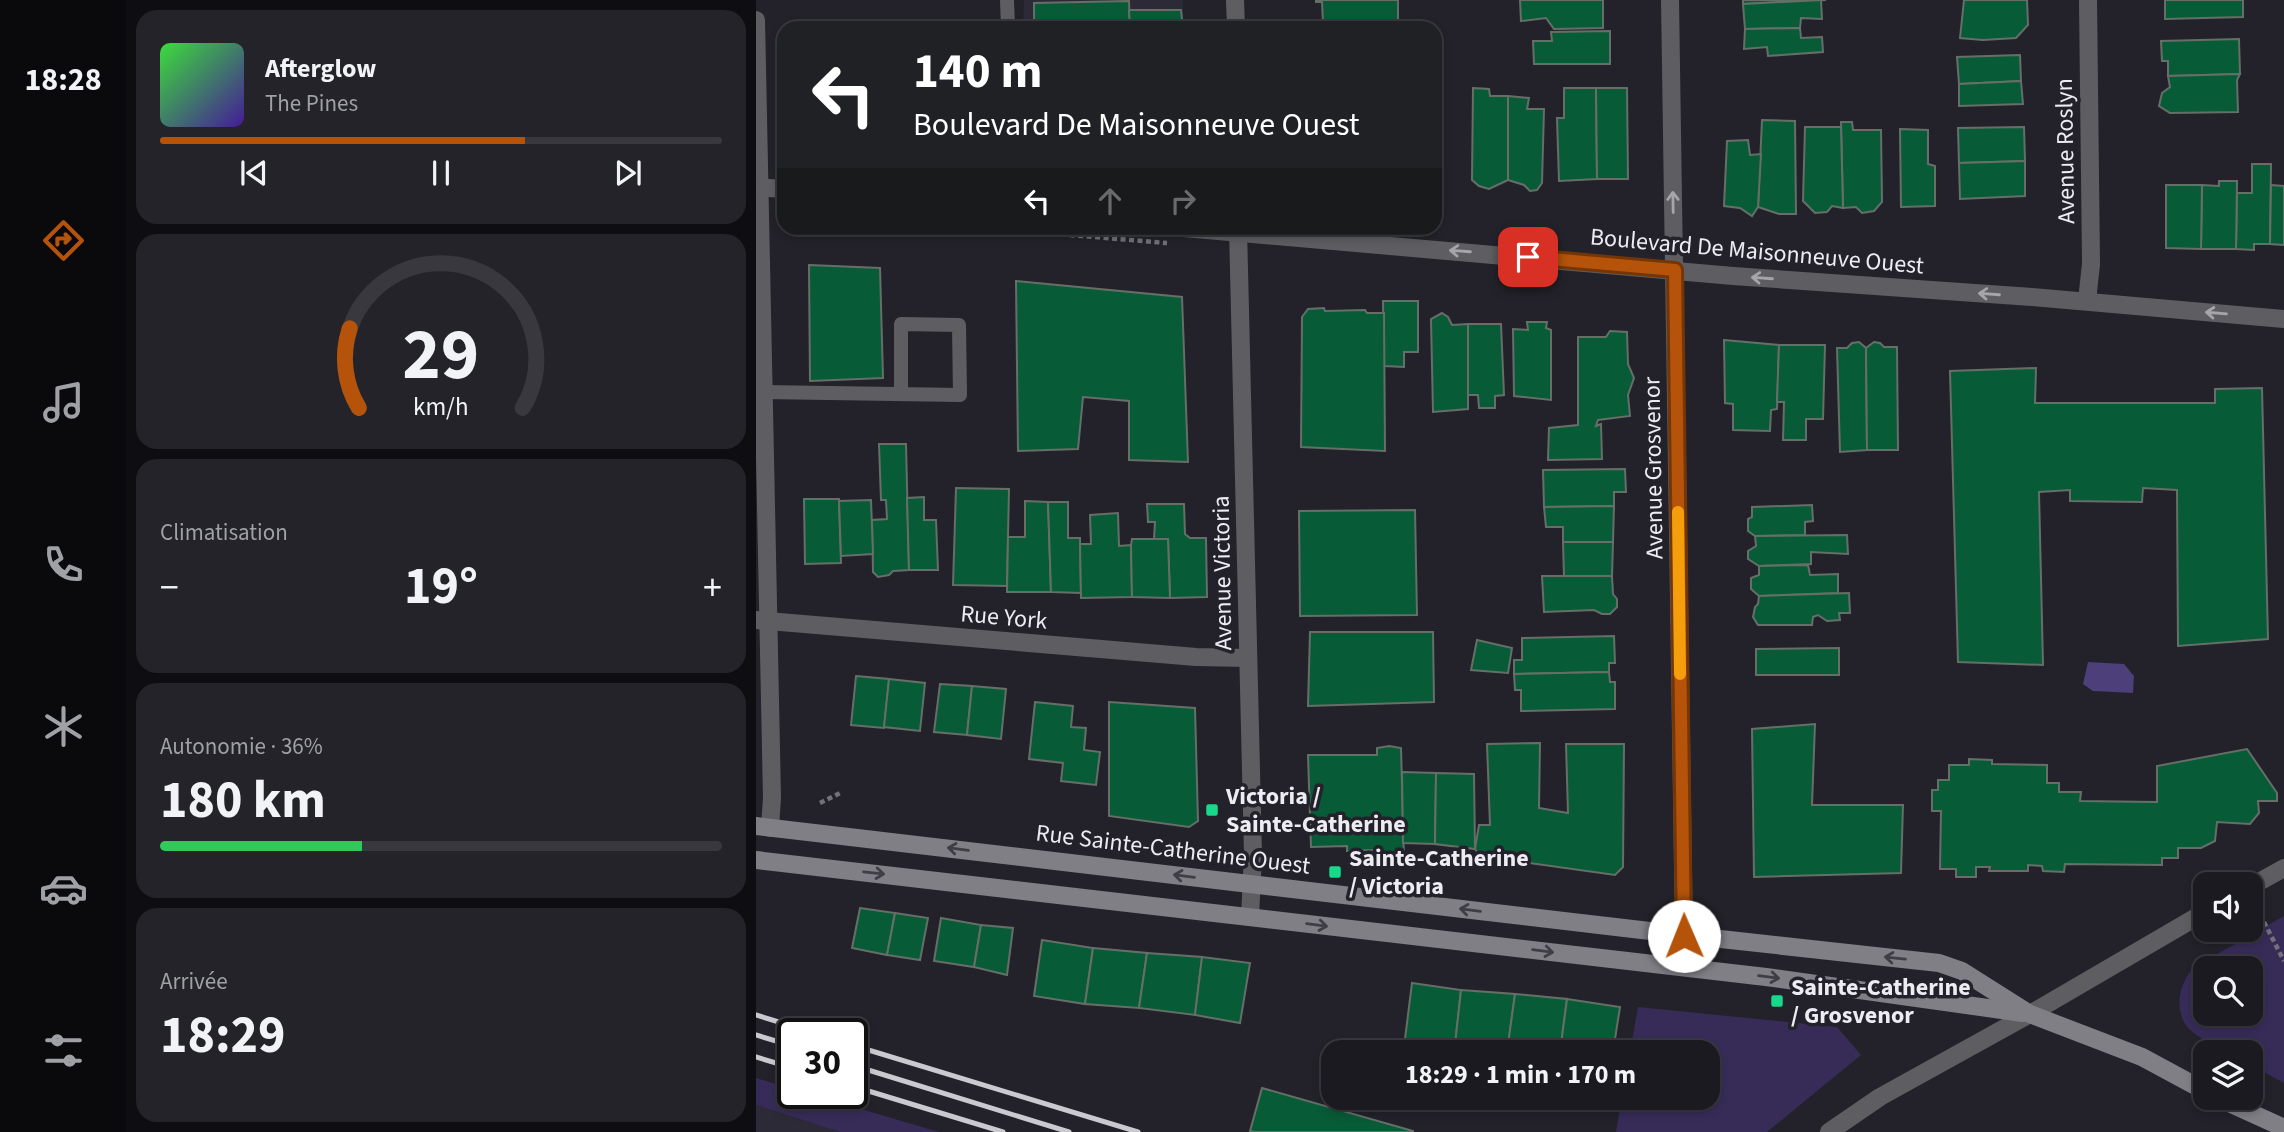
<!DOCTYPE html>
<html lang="fr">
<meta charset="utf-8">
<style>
:root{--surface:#1a1a20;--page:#232329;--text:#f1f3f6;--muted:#9fa1a5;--line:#38383e;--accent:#b45309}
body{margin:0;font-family:"Source Sans 3",sans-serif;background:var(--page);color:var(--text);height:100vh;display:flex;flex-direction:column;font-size:26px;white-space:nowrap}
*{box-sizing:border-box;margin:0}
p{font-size:23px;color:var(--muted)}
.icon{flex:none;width:38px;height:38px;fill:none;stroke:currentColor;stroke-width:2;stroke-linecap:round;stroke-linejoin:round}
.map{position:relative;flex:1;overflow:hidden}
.panel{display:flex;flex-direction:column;gap:10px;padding:10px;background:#0e0e12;width:630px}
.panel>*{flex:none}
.guide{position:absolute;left:21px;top:21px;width:665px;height:214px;border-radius:21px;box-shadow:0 4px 10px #0003,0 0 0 2px var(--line);background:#202124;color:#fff;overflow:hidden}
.tools{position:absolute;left:1437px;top:872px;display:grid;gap:14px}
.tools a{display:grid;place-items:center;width:70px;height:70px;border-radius:14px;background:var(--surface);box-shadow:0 4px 10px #0003,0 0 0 2px var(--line);font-size:35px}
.speed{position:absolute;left:21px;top:1018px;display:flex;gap:14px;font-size:35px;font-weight:700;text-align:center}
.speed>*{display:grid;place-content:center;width:91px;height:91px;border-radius:50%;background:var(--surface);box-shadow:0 4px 10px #0003,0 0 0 2px var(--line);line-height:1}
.speed .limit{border:4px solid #111;border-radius:10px;background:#fff;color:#111}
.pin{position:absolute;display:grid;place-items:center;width:60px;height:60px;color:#fff;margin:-30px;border-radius:14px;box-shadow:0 4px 10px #0006}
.me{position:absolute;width:77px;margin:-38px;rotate:359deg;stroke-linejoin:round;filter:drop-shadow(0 0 5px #0008)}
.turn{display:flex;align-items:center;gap:24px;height:147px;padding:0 21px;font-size:32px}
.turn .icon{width:91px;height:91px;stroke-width:2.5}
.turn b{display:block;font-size:49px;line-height:60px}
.lanes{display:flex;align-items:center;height:66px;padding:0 21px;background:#0003;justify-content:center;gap:35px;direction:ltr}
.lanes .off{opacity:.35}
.big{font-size:52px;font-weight:700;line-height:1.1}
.panel .widget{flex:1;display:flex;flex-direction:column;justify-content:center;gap:10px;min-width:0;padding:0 24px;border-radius:21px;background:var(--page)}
.panel .dial{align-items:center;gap:0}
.dial svg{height:182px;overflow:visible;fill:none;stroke:var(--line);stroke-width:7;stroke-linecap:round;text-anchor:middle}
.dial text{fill:var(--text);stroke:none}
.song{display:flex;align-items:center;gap:21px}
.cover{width:84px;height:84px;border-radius:10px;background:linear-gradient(135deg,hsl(120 70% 55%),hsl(260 70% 35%))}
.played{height:7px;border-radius:4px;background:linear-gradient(90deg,var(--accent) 65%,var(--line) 65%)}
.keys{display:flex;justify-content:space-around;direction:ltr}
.heat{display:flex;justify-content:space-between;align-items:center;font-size:38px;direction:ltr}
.charge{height:10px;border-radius:5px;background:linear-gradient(90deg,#34c759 36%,var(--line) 0)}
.trip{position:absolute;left:565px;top:1040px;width:399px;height:70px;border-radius:21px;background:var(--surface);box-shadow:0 4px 10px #0003,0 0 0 2px var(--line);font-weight:700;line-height:70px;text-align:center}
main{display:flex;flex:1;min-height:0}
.tab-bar{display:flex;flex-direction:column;width:126px;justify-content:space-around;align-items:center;background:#0a0a0d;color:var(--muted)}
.tab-bar .icon{width:49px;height:49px}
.tab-bar .on{color:var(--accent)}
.tab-bar b{font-size:32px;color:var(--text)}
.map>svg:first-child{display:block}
.built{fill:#2d2a38}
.green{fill:#372c58;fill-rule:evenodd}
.water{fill:#4d3f79}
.building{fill:#085b37;stroke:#656f68;stroke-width:2}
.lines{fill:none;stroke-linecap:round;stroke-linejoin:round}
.path{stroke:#737279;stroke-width:4.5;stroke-dasharray:5 3.5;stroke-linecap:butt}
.service{stroke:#5e5e62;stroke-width:14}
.minor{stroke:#5e5e62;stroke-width:18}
.tertiary{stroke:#5e5e62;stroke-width:18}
.secondary{stroke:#807f86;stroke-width:18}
.rail{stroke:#cac9cf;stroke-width:5}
.oneway{stroke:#a6a5aa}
.oneway2{stroke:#3f3e46}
.route-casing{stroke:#753606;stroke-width:18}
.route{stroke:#b45309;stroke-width:12}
.slow{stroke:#f59e0b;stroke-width:12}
.poi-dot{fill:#16d989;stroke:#23222a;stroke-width:2.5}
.labels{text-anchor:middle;stroke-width:7;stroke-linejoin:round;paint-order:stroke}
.street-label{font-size:24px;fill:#edecf2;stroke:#23222a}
.poi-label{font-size:24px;font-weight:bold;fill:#edecf2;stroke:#23222a;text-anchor:start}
</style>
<main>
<nav class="tab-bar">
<b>18:28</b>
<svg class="icon on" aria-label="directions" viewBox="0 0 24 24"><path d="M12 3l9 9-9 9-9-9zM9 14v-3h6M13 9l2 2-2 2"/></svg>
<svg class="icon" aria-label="music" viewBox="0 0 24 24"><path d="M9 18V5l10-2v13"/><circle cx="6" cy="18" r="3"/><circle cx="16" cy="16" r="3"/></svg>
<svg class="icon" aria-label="phone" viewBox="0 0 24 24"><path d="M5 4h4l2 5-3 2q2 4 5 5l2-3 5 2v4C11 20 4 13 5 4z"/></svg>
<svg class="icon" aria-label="climate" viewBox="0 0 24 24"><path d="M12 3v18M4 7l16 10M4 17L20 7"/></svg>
<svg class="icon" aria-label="car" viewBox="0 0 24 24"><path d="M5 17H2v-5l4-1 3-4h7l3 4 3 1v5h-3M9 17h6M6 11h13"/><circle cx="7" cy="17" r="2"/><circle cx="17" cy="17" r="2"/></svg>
<svg class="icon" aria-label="filters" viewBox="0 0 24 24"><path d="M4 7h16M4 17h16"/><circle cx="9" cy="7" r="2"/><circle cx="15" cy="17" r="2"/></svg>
</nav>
<section class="panel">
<div class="widget">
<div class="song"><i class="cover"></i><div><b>Afterglow</b><p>The Pines</p></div></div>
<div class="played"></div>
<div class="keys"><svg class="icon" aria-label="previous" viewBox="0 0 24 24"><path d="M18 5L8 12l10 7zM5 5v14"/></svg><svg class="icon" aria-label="pause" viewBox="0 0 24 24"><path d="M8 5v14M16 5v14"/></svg><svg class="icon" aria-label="next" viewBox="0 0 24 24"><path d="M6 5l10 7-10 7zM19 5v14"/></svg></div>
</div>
<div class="widget dial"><svg viewBox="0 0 100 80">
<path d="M14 69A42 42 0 1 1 86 69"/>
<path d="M14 69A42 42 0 0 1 10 34" stroke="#b45309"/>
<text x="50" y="56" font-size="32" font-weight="700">29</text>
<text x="50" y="72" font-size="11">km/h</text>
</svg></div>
<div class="widget"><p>Climatisation</p>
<div class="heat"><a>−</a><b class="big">19°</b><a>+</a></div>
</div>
<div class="widget"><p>Autonomie · 36%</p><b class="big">180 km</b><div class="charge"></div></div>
<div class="widget"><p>Arrivée</p><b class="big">18:29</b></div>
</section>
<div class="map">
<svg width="1528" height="1132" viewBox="0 0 1528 1132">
<rect width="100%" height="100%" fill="#23222a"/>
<g class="built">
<path d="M268 0H427V28H267Z"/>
<path d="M0 1105 84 1132H0Z"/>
</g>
<g class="green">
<path d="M1528 916V1083L1495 1065 1496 1055 1494 1052 1477 1044 1471 1052C1459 1045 1442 1038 1433 1029 1417 1011 1423 984 1437 968ZM1449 968H1494V1013H1449Z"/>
<path d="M882 1007 1081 1027 1105 1055 1011 1132H860L866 1097H952V1052H874Z"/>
<path d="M0 1078 37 1089V1094H54L183 1132H84L0 1105Z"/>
</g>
<path class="water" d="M1332 662 1368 664 1378 676 1377 693 1337 691 1327 684Z"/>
<g class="building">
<path d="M560 0H642V21L567 23 566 2H560Z"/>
<path d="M764 0H847V28L798 29 790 18 765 21Z"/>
<path d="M987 0H1070L987 4Z"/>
<path d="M1065 0 1066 19 1045 18 1044 28 989 29 987 4Z"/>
<path d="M1208 0H1271L1272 25 1260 38 1227 40 1204 38Z"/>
<path d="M1409 0H1487V17L1409 19Z"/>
<path d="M373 1 374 28H278V3Z"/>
<path d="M373 10H425L427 28H374Z"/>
<path d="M1044 28 1045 38 1066 37 1067 52 1012 56 1011 47 988 49 989 29Z"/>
<path d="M854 31V64H778L777 41H796L795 32Z"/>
<path d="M1483 39 1484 74 1412 76V61H1406L1405 41Z"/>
<path d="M1264 55 1265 81 1203 84 1201 57Z"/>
<path d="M1484 74 1481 80 1482 112 1414 113 1403 106 1406 93 1414 87 1412 76Z"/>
<path d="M1265 81 1267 104 1203 106V84Z"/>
<path d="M717 88 733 89 734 96H752V180L733 189 723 186 716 180Z"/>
<path d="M808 88H840L841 179 803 181 801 118H808Z"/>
<path d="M840 88H871L872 179H841Z"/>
<path d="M752 96 773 98 771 109H788L786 183 781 190 774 191 768 185 752 180Z"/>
<path d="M1006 120 1039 121 1040 214H1023L1002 207Z"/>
<path d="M1085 122H1096L1097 130H1125L1126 202 1118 211 1106 213 1100 207 1087 208Z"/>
<path d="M1049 127H1085L1087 208 1076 206 1071 212 1059 213 1047 201Z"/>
<path d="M1268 127 1269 161 1203 163 1202 128Z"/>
<path d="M1144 129 1172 130V164L1179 166V206L1145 207Z"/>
<path d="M992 140 994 155 1005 154 1002 207 996 216 984 208 968 206 971 141Z"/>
<path d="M1269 161V196L1204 199 1203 163Z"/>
<path d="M1496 164H1515L1514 244H1498V250L1480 249 1481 193H1496Z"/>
<path d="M1463 181H1481L1480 249H1445L1446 185 1463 186Z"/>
<path d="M1410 185H1446L1445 249 1410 248Z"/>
<path d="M1515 185 1528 186V245L1514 244Z"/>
<path d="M53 265 124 268 127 378 54 381Z"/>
<path d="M260 281 426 297 432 462 373 460V401L327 397 322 449 262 451Z"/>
<path d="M627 301H662V352H648V367L628 366Z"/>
<path d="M568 308 569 311 609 310 611 313H628L629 451 545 447 546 317 552 309Z"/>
<path d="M686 313 692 317 696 325 712 324V409L677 412 675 319Z"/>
<path d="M771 322H791L790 328 795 330V400L758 396 757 329 772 330Z"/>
<path d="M712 324H745L748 395 739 396V408H723L722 395H712Z"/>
<path d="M854 331 871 332 872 364 878 378 872 395 874 416 842 420 840 426 845 424 846 459 792 460 793 428 822 425V337H850Z"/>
<path d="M968 340 1023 345 1021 409 1015 410 1014 431 977 430V404L969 403Z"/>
<path d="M1103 342 1110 348 1111 450 1084 452 1081 348H1091L1096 343Z"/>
<path d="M1118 342 1124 343 1128 347H1141L1142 450H1111L1110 348Z"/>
<path d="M1023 345H1069L1067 419H1050V440H1027L1028 402H1021Z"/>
<path d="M1280 368 1279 403H1459V389L1506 388 1512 639 1422 646 1421 490 1387 488 1386 502 1314 501V490L1283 492 1287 665 1202 662 1194 371Z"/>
<path d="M123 444H150L153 570 137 571 133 575 122 577 117 572 116 520 131 519 130 500H125Z"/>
<path d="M869 469 870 492H858V506L788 507 787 470Z"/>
<path d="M200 488 253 489 251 586 197 585Z"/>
<path d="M168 497V520H180L182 570H153L151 498Z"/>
<path d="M48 499H83L85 563 49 564Z"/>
<path d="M115 500 117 554 85 556 83 501Z"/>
<path d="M269 501 292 502 295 592H251L252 537H269Z"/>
<path d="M292 502H312V538H324L325 593 295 592Z"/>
<path d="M391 504H428L429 534 434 538H450L451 597 414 598 412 539H398L399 522H392Z"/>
<path d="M1056 505 1057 521 1049 522V535L999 536 992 531V519L996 517V507Z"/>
<path d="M858 506 857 542H807V527H790L788 507Z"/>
<path d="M659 510 661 615 544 616 543 511Z"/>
<path d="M362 513 363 546 375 545 376 597 325 598 324 544H335L334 515Z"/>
<path d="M1091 535 1092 554 1055 552V564L1003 566 992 559V551L1000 546 999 536Z"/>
<path d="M376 539H412L414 598 376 597 375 545Z"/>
<path d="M807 542H857L856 576H808Z"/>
<path d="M1052 565 1054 575 1082 574V593L1003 596 995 589V578L1003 575V566Z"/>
<path d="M786 576H856L857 594 861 599V607L854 614H846L838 610 788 612Z"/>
<path d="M1093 593 1094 613H1083L1084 620 1071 621 1062 615 1057 617 1056 625H1002L997 617 999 607 1002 604 1003 596Z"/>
<path d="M554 632H677L678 702 552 706Z"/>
<path d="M858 636 859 663H853V672L758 674V660H766V638Z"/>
<path d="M721 640 756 648 752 673 715 670Z"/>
<path d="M1083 648V675H1000V649Z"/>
<path d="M853 672 854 682H859V709L765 711V690H759L758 674Z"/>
<path d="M100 676 133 679 128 728 95 725Z"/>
<path d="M133 679 169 683 164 731 128 727Z"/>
<path d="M184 684 216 686 211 735 178 732Z"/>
<path d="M216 686 250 689 245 739 211 735Z"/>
<path d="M279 702 317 706 315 727 330 728 328 750 344 752 340 785 305 781 307 763 273 759Z"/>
<path d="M353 702 439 708 442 821 433 827 353 816Z"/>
<path d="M1059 724 1056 805H1147L1145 873 998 877 996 729Z"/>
<path d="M784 743 783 808 812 813 810 744H868L867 867 859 875 724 856 719 849 723 825H734L731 744Z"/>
<path d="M633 746 645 748 648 859H619V850L591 851V846L555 847 552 755H621V748Z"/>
<path d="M1491 749 1521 793V801H1502L1503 813 1494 824 1461 822 1459 841 1445 848H1422V858H1406V865L1309 864 1308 872 1287 871 1286 866 1272 865V871H1233L1234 867H1220V877H1200V869H1184L1185 811H1176V790H1182V780H1193V765H1213V759L1236 760V764L1291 765V783H1303V792H1325L1324 801 1401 802V766Z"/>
<path d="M646 772 680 773 679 844 647 843Z"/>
<path d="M680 773 718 774 719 849 679 844Z"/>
<path d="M104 908 139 913 131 955 96 948Z"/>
<path d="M139 913 172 918 164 960 131 955Z"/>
<path d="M185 918 225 925 218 967 178 961Z"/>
<path d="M225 925 257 928 251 975 218 967Z"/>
<path d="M286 940 337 948 329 1004 278 996Z"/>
<path d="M337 948 391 953 383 1008 329 1004Z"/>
<path d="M391 953 446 957 439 1015 383 1008Z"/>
<path d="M446 957 494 963 484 1023 439 1015Z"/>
<path d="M656 983 705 990 699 1045 649 1039Z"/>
<path d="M705 990 759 994 751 1052 699 1045Z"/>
<path d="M759 994 811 999 804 1052H751Z"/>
<path d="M811 999 864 1007 857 1052H804Z"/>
<path d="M506 1088 657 1131V1132H498L494 1131Z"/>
</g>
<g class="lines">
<g class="path">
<path d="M229 228 411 243"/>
<path d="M64 803 84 793"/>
<path d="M1508 922 1528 961"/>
</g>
<g class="service">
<path d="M251 0 252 28"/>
<path d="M7 392 204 395 203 325 145 324V394"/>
</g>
<g class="minor">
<path d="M914 0 928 935"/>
<path d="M0 20 16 798 14 828"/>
<path d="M0 187 28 189"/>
<path d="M428 228 977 276 1276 297 1528 319"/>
<path d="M1331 301 1335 264 1332 0"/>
<path d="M0 620 440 657 492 658"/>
<path d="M1494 887 1528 868"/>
<path d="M1073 1132 1124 1097 1274 1014 1449 912"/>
</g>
<g class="tertiary">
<path d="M479 0 480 28"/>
<path d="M482 228 497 854 494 917"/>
</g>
<g class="secondary">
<path d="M0 826 928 935 1183 963 1206 971 1274 1014 1386 1057 1449 1091"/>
<path d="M0 860 1010 977 1267 1013"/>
<path d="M1460 1097 1528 1128"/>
</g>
<g class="rail">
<path d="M0 1015 62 1034"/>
<path d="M0 1035 37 1046"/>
<path d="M96 1045 382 1132"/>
<path d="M0 1057 37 1068"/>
<path d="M96 1065 313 1132"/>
<path d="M96 1086 247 1132"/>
</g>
</g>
<defs><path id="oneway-shaft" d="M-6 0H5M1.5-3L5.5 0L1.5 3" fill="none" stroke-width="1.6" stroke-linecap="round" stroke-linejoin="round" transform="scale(1.75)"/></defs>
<g class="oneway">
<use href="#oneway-shaft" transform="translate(917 202) rotate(-91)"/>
<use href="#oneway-shaft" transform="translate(704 251) rotate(-176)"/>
<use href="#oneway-shaft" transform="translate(1006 278) rotate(-176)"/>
<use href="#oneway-shaft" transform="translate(1233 294) rotate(-176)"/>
<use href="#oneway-shaft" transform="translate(1460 313) rotate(-175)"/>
</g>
<g class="oneway2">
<use href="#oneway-shaft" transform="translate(202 849) rotate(-173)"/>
<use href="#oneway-shaft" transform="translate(118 873) rotate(6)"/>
<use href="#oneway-shaft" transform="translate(428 876) rotate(-173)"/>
<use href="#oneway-shaft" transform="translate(714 910) rotate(-173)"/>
<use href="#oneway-shaft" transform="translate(561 925) rotate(7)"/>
<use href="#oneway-shaft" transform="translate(787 951) rotate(7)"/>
<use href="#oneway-shaft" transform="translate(1139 958) rotate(-174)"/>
<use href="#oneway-shaft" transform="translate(1013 977) rotate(7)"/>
</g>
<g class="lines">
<defs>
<path id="route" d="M772 257 919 270 928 936"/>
</defs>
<use href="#route" class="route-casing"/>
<use href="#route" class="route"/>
<path class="slow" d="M922 512 924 674"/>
</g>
<g class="poi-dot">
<rect x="449" y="803" width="14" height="14" rx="3.5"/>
<rect x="572" y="865" width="14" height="14" rx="3.5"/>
<rect x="1014" y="994" width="14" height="14" rx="3.5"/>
</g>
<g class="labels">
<g class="street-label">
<text transform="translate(1309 151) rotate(-91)" y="8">Avenue Roslyn</text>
<text transform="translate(1001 251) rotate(5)" y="8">Boulevard De Maisonneuve Ouest</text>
<text transform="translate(897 468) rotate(-91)" y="8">Avenue Grosvenor</text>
<text transform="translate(466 573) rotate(-91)" y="8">Avenue Victoria</text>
<text transform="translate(248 617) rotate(5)" y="8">Rue York</text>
<text transform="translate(417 849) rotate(7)" y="8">Rue Sainte-Catherine Ouest</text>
</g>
<g class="poi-label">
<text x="470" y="804">Victoria /<tspan x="470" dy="28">Sainte-Catherine</tspan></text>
<text x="593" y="866">Sainte-Catherine<tspan x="593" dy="28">/ Victoria</tspan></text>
<text x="1035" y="995">Sainte-Catherine<tspan x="1035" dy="28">/ Grosvenor</tspan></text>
</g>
</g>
</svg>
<div class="tools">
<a><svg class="icon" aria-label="sound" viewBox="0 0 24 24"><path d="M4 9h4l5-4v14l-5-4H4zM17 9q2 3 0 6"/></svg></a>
<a><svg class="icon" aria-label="search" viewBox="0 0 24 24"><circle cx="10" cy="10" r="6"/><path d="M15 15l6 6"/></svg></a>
<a><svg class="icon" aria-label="layers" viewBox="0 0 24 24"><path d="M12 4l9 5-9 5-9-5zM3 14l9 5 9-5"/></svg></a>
</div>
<div class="speed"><div class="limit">30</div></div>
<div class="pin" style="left:772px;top:257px;background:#d93025"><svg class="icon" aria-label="arrive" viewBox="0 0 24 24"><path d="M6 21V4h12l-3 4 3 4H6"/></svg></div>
<svg class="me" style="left:928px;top:936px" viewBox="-20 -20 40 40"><circle r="19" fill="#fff"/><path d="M0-13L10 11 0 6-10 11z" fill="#b45309"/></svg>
<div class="trip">18:29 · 1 min · 170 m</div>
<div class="guide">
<div class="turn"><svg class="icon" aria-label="left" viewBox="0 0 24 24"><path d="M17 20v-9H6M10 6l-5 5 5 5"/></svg><div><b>140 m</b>Boulevard De Maisonneuve Ouest</div></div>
<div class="lanes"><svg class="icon" aria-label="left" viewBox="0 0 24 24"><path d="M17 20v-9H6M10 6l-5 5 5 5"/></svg><svg class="icon off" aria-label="ahead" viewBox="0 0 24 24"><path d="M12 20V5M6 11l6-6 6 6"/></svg><svg class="icon off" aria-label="right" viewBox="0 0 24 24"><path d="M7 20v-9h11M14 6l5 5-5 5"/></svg></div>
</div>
</div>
</main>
